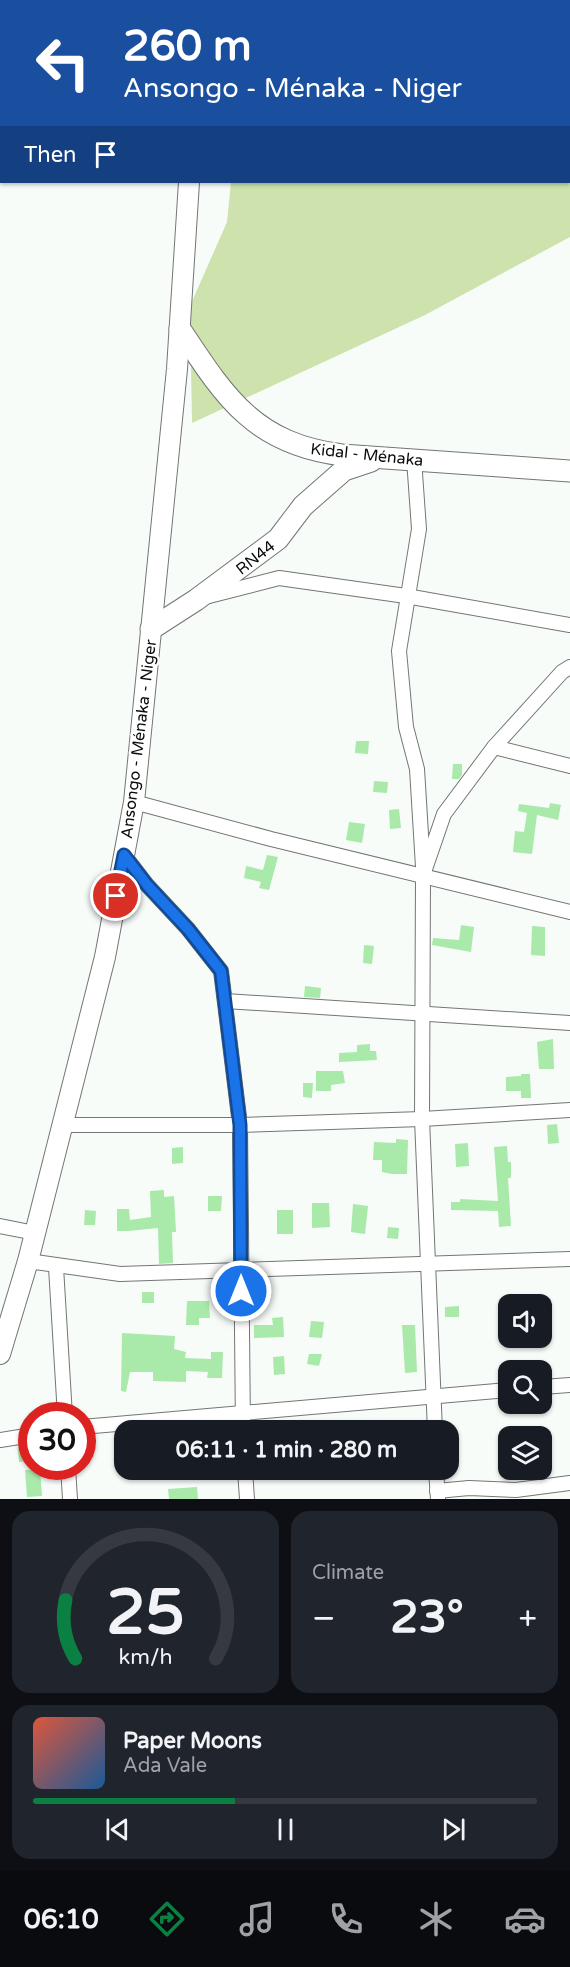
<!DOCTYPE html>
<meta charset="utf-8">
<style>
:root{--surface:#171b24;--page:#20242c;--text:#f1f3f6;--muted:#9ea1a6;--line:#363941;--accent:#0b8043}
body{margin:0;font-family:"Varela Round",sans-serif;background:var(--page);color:var(--text);height:100vh;display:flex;flex-direction:column;font-size:22px;white-space:nowrap}
*{box-sizing:border-box;margin:0}
p{font-size:20px;color:var(--muted)}
.icon{flex:none;width:33px;height:33px;fill:none;stroke:currentColor;stroke-width:2;stroke-linecap:round;stroke-linejoin:round}
.map{position:relative;height:1499px;overflow:hidden}
.sheet{display:flex;flex-direction:column;gap:12px;padding:12px;background:#0d0f14;flex:1}
.sheet>*{flex:none}
.hud{position:absolute;left:0px;top:0px;width:570px;height:183px;box-shadow:0 2px 4px #0004;background:#1a4fa0;color:#fff;overflow:hidden}
.fabs{position:absolute;left:498px;top:1294px;display:grid;gap:12px}
.fabs a{display:grid;place-items:center;width:54px;height:54px;border-radius:12px;background:var(--surface);box-shadow:0 2px 4px #0004;font-size:30px}
.speed{position:absolute;left:18px;top:1402px;display:flex;gap:12px;font-size:30px;font-weight:700;text-align:center}
.speed>*{display:grid;place-content:center;width:78px;height:78px;border-radius:50%;background:var(--surface);box-shadow:0 2px 4px #0004;line-height:1}
.speed .limit{border:9px solid #d22;background:#fff;color:#111}
.pin{position:absolute;display:grid;place-items:center;width:51px;height:51px;color:#fff;margin:-26px;border:3px solid #fff;border-radius:50%;box-shadow:0 2px 6px #0007}
.me{position:absolute;width:66px;margin:-33px;rotate:0deg;stroke-linejoin:round;filter:drop-shadow(0 0 4px #0008)}
.turn{display:flex;align-items:center;gap:21px;height:126px;padding:0 24px;font-size:27px}
.turn .icon{width:78px;height:78px;stroke-width:2.5}
.turn b{display:block;font-size:42px;line-height:51px}
.then{display:flex;align-items:center;height:57px;padding:0 24px;background:#0003;gap:12px;font-size:22px}
.big{font-size:45px;font-weight:700;line-height:1.1}
.sheet .widget{flex:1;display:flex;flex-direction:column;justify-content:center;gap:9px;min-width:0;padding:0 21px;border-radius:18px;background:var(--page)}
.sheet .dial{align-items:center;gap:0}
.dial svg{height:156px;overflow:visible;fill:none;stroke:var(--line);stroke-width:7;stroke-linecap:round;text-anchor:middle}
.dial text{fill:var(--text);stroke:none}
.song{display:flex;align-items:center;gap:18px}
.cover{width:72px;height:72px;border-radius:9px;background:linear-gradient(135deg,hsl(10 70% 55%),hsl(210 70% 35%))}
.played{height:6px;border-radius:3px;background:linear-gradient(90deg,var(--accent) 40%,var(--line) 40%)}
.keys{display:flex;justify-content:space-around;direction:ltr}
.heat{display:flex;justify-content:space-between;align-items:center;font-size:33px;direction:ltr}
.sheet .tiles{flex:1;display:grid;gap:12px;grid-template-columns:1fr 1fr}
.widget:last-child{grid-column:span 2}
.trip{position:absolute;left:114px;top:1420px;width:345px;height:60px;border-radius:18px;background:var(--surface);box-shadow:0 2px 4px #0004;font-weight:700;line-height:60px;text-align:center}
.tabs{display:flex;height:96px;justify-content:space-around;align-items:center;background:#090b0e;color:var(--muted)}
.tabs .icon{width:42px;height:42px}
.tabs .selected{color:var(--accent)}
.tabs b{font-size:27px;color:var(--text)}
.map>svg:first-child{display:block}
.green{fill:#cde2ad}
.building{fill:#a9e9aa}
.lines{fill:none;stroke-linecap:round;stroke-linejoin:round}
.minor-casing{stroke:#727674;stroke-width:16}
.secondary-casing{stroke:#727674;stroke-width:22}
.primary-casing{stroke:#727674;stroke-width:23}
.minor{stroke:#fff;stroke-width:14}
.secondary{stroke:#fff;stroke-width:20}
.primary{stroke:#fff;stroke-width:21}
.route-casing{stroke:#114b97;stroke-width:15}
.route{stroke:#1a73e8;stroke-width:10}
.labels{text-anchor:middle;stroke-width:5;stroke-linejoin:round;paint-order:stroke}
.street-label{font-size:16px;fill:#0b0c0c;stroke:#fff}
</style>
<div class="map">
<svg width="570" height="1499" viewBox="0 0 570 1499">
<rect width="100%" height="100%" fill="#f7fcf9"/>
<path class="green" d="M240 0H570V237L425 315 192 423 190 306 227 222 231 182H568V2Z"/>
<g class="building">
<path d="M356 741H369L368 754 355 753Z"/>
<path d="M453 764H462V775L459 779H452Z"/>
<path d="M374 781 388 782 387 793 373 792Z"/>
<path d="M550 803 561 805 558 820 537 815 532 854 513 852 515 831 524 832 527 813 518 811 519 804 549 808Z"/>
<path d="M399 809 401 828 390 829 389 810Z"/>
<path d="M349 822 365 824 362 843 346 840Z"/>
<path d="M267 855 278 857 269 890 259 888 261 882 244 878 246 866 263 870Z"/>
<path d="M461 925 474 927 471 952 432 945 433 938 459 940Z"/>
<path d="M532 926 545 927V956L531 955Z"/>
<path d="M364 945 374 946 372 964 363 963Z"/>
<path d="M305 986 321 988 320 998 304 997Z"/>
<path d="M553 1039 554 1069H539L537 1042Z"/>
<path d="M370 1044V1051H376L377 1060 339 1062V1053L357 1052V1045Z"/>
<path d="M316 1071H343L345 1083 331 1085V1091H316Z"/>
<path d="M521 1074H530L531 1098H521V1091H506V1077L521 1076Z"/>
<path d="M303 1083H313L312 1098 303 1097Z"/>
<path d="M557 1124 559 1143 548 1144 547 1125Z"/>
<path d="M396 1139 408 1140 407 1174H392L382 1172V1160H373L374 1142 396 1143Z"/>
<path d="M468 1143 469 1166 456 1167 455 1144Z"/>
<path d="M507 1146 508 1162H511V1178H508L511 1226 499 1227 498 1211 451 1210V1202H460V1199L498 1201 494 1147Z"/>
<path d="M183 1147V1163L172 1164V1148Z"/>
<path d="M164 1190V1197L174 1196 176 1232H172L173 1263 159 1264 158 1228 128 1231H117V1209H129L130 1220 151 1217 150 1191Z"/>
<path d="M208 1196H222L221 1211H208Z"/>
<path d="M312 1203H329L330 1227 312 1228Z"/>
<path d="M353 1204 368 1206 365 1234 351 1232Z"/>
<path d="M85 1210 96 1211 95 1225H84Z"/>
<rect x="277" y="1210" width="16" height="24"/>
<path d="M388 1227 399 1228 398 1239 387 1238Z"/>
<rect x="142" y="1292" width="12" height="11"/>
<path d="M187 1301H209L210 1318H199V1325H186Z"/>
<path d="M459 1306V1317H445V1307Z"/>
<path d="M283 1317 284 1337 254 1338V1325H273L272 1318Z"/>
<path d="M311 1321 324 1322 322 1338 309 1337Z"/>
<path d="M402 1325H415L417 1372 405 1373Z"/>
<path d="M122 1333 175 1336 174 1349 186 1352 185 1358 211 1359V1352H223L222 1378H207L208 1372 186 1371V1382L153 1381V1372H130L126 1392 121 1391Z"/>
<path d="M309 1354H322L319 1366 307 1364Z"/>
<path d="M284 1356 285 1374 274 1375 273 1357Z"/>
<path d="M32 1448V1461L19 1462 18 1449Z"/>
<path d="M40 1469 42 1496 27 1497 25 1470Z"/>
<path d="M197 1487 198 1499H169L168 1489Z"/>
</g>
<g class="lines">
<defs>
<g id="minor">
<path d="M414 459 419 529 399 651 406 727 417 769 423 867"/>
<path d="M209 596 279 578 406 596 570 625"/>
<path d="M494 747 570 766"/>
<path d="M134 802 271 839 570 912"/>
<path d="M124 855 147 885 188 929 221 971 240 1125 243 1431"/>
<path d="M225 1001 570 1023"/>
<path d="M63 1125H240L422 1119 570 1110"/>
<path d="M0 1226 35 1233"/>
<path d="M28 1261 120 1274 570 1259"/>
<path d="M56 1267 65 1416"/>
<path d="M542 1387 570 1385"/>
<path d="M82 1427 508 1390"/>
<path d="M435 1431 422 1119 423 875 444 814 494 747 562 672 570 667"/>
<path d="M0 1440 32 1435"/>
<path d="M68 1467 70 1499"/>
<path d="M245 1470 247 1499"/>
<path d="M436 1470 438 1499"/>
<path d="M437 1491 469 1488 516 1490 570 1483"/>
</g>
<g id="secondary">
<path d="M196 2V0"/>
<path d="M0 1354 28 1261 105 957 134 802 177 369 189 182"/>
</g>
<g id="primary">
<path d="M180 329C225 397 254 444 342 455L570 471"/>
<path d="M151 629 196 600 278 539 303 506 344 470 371 461"/>
</g>
</defs>
<use href="#minor" class="minor-casing"/>
<use href="#secondary" class="secondary-casing"/>
<use href="#primary" class="primary-casing"/>
<use href="#minor" class="minor"/>
<use href="#secondary" class="secondary"/>
<use href="#primary" class="primary"/>
</g>
<g class="lines">
<defs>
<path id="route" d="M116 896 124 855 147 885 188 929 221 971 240 1125 241 1291"/>
</defs>
<use href="#route" class="route-casing"/>
<use href="#route" class="route"/>
</g>
<g class="labels">
<g class="street-label">
<text transform="translate(367 454) rotate(6)" y="6">Kidal - Ménaka</text>
<text transform="translate(255 557) rotate(-38)" y="6">RN44</text>
<text transform="translate(138 739) rotate(-83)" y="6">Ansongo - Ménaka - Niger</text>
</g>
</g>
</svg>
<div class="fabs">
<a><svg class="icon" aria-label="sound" viewBox="0 0 24 24"><path d="M4 9h4l5-4v14l-5-4H4zM17 9q2 3 0 6"/></svg></a>
<a><svg class="icon" aria-label="search" viewBox="0 0 24 24"><circle cx="10" cy="10" r="6"/><path d="M15 15l6 6"/></svg></a>
<a><svg class="icon" aria-label="layers" viewBox="0 0 24 24"><path d="M12 4l9 5-9 5-9-5zM3 14l9 5 9-5"/></svg></a>
</div>
<div class="speed"><div class="limit">30</div></div>
<div class="pin" style="left:116px;top:896px;background:#d93025"><svg class="icon" aria-label="arrive" viewBox="0 0 24 24"><path d="M6 21V4h12l-3 4 3 4H6"/></svg></div>
<svg class="me" style="left:241px;top:1291px" viewBox="-20 -20 40 40"><circle r="17" fill="#1a73e8" stroke="#fff" stroke-width="3"/><path d="M0-11L8 9 0 5-8 9z" fill="#fff"/></svg>
<div class="trip">06:11 · 1 min · 280 m</div>
<div class="hud">
<div class="turn"><svg class="icon" aria-label="left" viewBox="0 0 24 24"><path d="M17 20v-9H6M10 6l-5 5 5 5"/></svg><div><b>260 m</b>Ansongo - Ménaka - Niger</div></div>
<div class="then">Then<svg class="icon" aria-label="arrive" viewBox="0 0 24 24"><path d="M6 21V4h12l-3 4 3 4H6"/></svg></div>
</div>
</div>
<section class="sheet">
<div class="tiles">
<div class="widget dial"><svg viewBox="0 0 100 80">
<path d="M14 69A42 42 0 1 1 86 69"/>
<path d="M14 69A42 42 0 0 1 9 39" stroke="#0b8043"/>
<text x="50" y="56" font-size="32" font-weight="700">25</text>
<text x="50" y="72" font-size="11">km/h</text>
</svg></div>
<div class="widget"><p>Climate</p>
<div class="heat"><a>−</a><b class="big">23°</b><a>+</a></div>
</div>
<div class="widget">
<div class="song"><i class="cover"></i><div><b>Paper Moons</b><p>Ada Vale</p></div></div>
<div class="played"></div>
<div class="keys"><svg class="icon" aria-label="previous" viewBox="0 0 24 24"><path d="M18 5L8 12l10 7zM5 5v14"/></svg><svg class="icon" aria-label="pause" viewBox="0 0 24 24"><path d="M8 5v14M16 5v14"/></svg><svg class="icon" aria-label="next" viewBox="0 0 24 24"><path d="M6 5l10 7-10 7zM19 5v14"/></svg></div>
</div>
</div>
</section>
<nav class="tabs">
<b>06:10</b>
<svg class="icon selected" aria-label="directions" viewBox="0 0 24 24"><path d="M12 3l9 9-9 9-9-9zM9 14v-3h6M13 9l2 2-2 2"/></svg>
<svg class="icon" aria-label="music" viewBox="0 0 24 24"><path d="M9 18V5l10-2v13"/><circle cx="6" cy="18" r="3"/><circle cx="16" cy="16" r="3"/></svg>
<svg class="icon" aria-label="phone" viewBox="0 0 24 24"><path d="M5 4h4l2 5-3 2q2 4 5 5l2-3 5 2v4C11 20 4 13 5 4z"/></svg>
<svg class="icon" aria-label="climate" viewBox="0 0 24 24"><path d="M12 3v18M4 7l16 10M4 17L20 7"/></svg>
<svg class="icon" aria-label="car" viewBox="0 0 24 24"><path d="M5 17H2v-5l4-1 3-4h7l3 4 3 1v5h-3M9 17h6M6 11h13"/><circle cx="7" cy="17" r="2"/><circle cx="17" cy="17" r="2"/></svg>
</nav>
